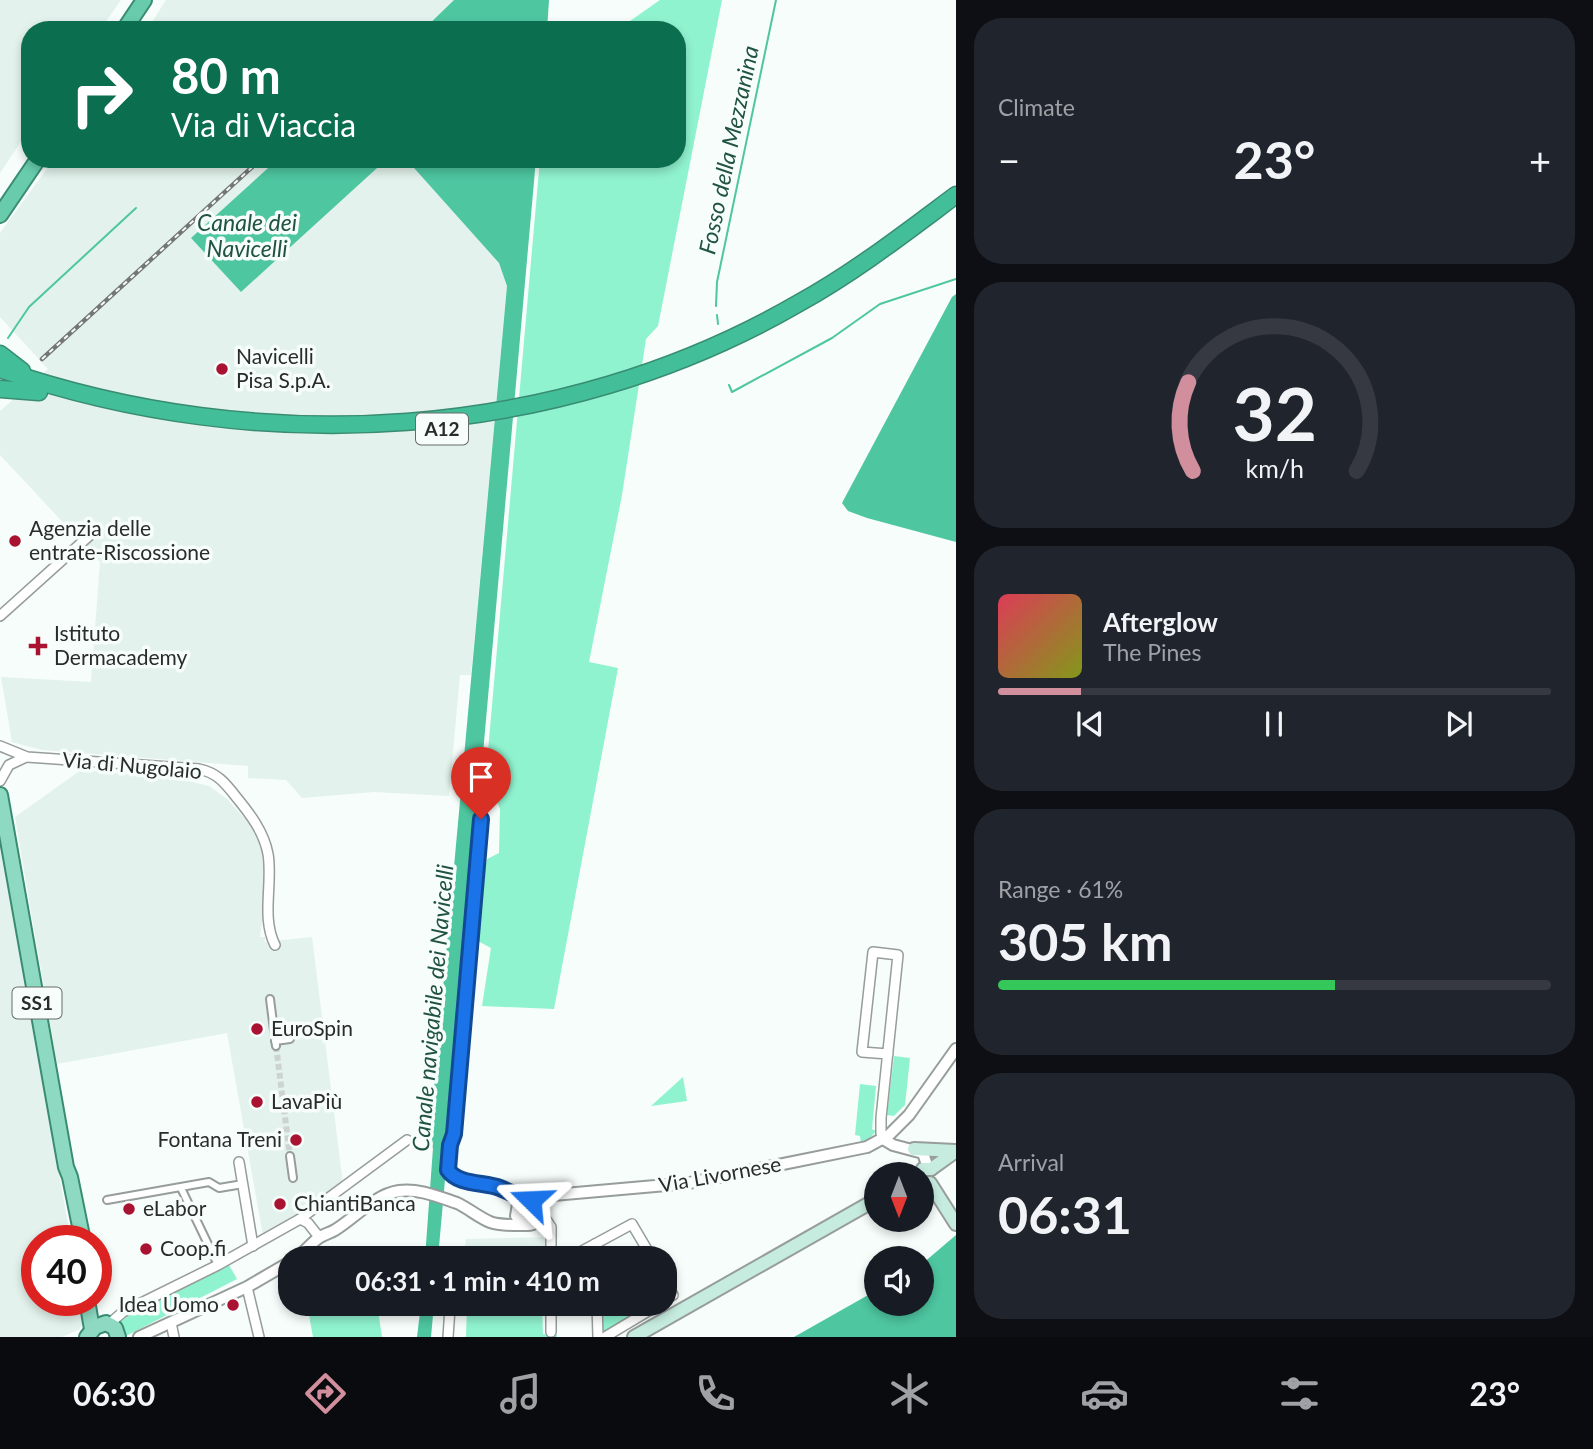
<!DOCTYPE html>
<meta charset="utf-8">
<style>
:root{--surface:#171b24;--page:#20242c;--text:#f1f3f6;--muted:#9ea1a6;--line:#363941;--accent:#d18e9d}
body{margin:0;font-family:Lato,sans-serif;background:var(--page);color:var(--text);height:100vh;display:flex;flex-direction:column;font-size:26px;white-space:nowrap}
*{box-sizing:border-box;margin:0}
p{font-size:23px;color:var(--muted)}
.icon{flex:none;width:38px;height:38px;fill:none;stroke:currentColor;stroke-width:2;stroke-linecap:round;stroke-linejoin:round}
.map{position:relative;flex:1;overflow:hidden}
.sheet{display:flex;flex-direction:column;gap:18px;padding:18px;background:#0d0f14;width:637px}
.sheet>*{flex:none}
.banner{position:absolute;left:21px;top:21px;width:665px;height:147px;border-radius:28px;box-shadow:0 4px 10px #0003;background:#0b6e4f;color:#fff;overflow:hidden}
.needle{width:46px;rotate:180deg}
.controls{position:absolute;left:864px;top:1162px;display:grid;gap:14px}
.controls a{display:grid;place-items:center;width:70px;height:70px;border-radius:50%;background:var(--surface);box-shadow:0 4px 10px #0003;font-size:35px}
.speed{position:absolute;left:21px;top:1225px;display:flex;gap:14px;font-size:35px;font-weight:700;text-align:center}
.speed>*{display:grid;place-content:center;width:91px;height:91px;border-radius:50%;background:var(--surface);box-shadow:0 4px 10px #0003;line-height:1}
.speed .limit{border:10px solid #d22;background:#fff;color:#111}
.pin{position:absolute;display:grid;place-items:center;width:60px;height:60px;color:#fff;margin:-72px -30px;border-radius:50% 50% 50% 0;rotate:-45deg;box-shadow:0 0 7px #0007}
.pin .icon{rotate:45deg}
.me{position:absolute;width:77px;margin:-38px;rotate:291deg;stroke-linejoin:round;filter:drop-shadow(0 0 5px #0008)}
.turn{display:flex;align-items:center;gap:24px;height:147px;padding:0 35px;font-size:32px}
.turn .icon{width:91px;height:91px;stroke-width:2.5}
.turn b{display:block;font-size:49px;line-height:60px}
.big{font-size:52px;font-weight:700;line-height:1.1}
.sheet .card{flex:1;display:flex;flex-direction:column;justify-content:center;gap:10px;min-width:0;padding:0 24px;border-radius:28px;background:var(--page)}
.sheet .dial{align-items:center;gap:0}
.dial svg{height:182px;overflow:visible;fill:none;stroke:var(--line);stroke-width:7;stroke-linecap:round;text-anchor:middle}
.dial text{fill:var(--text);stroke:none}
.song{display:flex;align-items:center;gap:21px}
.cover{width:84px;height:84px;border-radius:10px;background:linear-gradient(135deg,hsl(350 70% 55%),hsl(70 70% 35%))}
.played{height:7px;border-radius:4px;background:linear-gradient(90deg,var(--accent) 15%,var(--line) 15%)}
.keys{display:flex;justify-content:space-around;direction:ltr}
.heat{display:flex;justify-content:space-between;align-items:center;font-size:38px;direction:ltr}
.charge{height:10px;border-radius:5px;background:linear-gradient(90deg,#34c759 61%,var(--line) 0)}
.trip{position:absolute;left:278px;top:1246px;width:399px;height:70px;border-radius:28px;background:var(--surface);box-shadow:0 4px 10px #0003;font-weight:700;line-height:70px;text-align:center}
.dock{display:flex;height:112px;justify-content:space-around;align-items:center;background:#090b0e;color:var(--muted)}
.dock .icon{width:49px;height:49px}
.dock .current{color:var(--accent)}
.dock b{font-size:32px;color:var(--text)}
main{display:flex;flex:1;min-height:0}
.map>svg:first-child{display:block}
.built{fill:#e3f2ec}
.green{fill:#90f3cf}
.water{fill:#4ec6a0}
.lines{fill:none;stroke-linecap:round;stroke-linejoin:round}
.stream{stroke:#4ec6a0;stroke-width:2}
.pedestrian-tunnel{stroke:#cdd3d1;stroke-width:6;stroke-dasharray:6 3;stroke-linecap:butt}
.pedestrian-casing{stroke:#969d9a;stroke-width:10}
.minor-casing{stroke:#969d9a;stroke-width:12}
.tertiary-casing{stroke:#969d9a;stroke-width:14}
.secondary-casing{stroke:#969d9a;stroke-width:16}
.primary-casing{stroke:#398c72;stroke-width:18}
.trunk-casing{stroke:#398c72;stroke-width:18}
.motorway-casing{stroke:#398c72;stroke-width:19}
.pedestrian{stroke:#fff;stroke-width:6}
.minor{stroke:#fff;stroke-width:9}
.tertiary{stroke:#fff;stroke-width:10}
.secondary{stroke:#c6ece0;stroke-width:12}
.primary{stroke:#8ed9c1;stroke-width:14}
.trunk{stroke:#68ccac;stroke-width:14}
.motorway{stroke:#42bf98;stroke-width:16}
.rail-casing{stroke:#737775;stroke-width:4.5}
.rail{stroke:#f6fdfa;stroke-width:2;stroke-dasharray:5;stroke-linecap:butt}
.route-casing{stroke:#114b97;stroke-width:18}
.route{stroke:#1a73e8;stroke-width:12}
.poi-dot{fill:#a91231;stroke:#f6fdfa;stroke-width:2.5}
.labels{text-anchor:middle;stroke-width:7;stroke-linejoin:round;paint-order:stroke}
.shield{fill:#f6fdfa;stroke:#666b69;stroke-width:2}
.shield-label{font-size:19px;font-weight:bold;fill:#292c2b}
.poi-label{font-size:21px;fill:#292c2b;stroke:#f6fdfa;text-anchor:start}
.street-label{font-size:21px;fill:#292c2b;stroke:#f6fdfa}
.water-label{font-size:23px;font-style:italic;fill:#215342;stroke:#f6fdfa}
</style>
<main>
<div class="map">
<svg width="956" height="1337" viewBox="0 0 956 1337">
<rect width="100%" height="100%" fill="#f6fdfa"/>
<g class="built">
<path d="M0 0H121L100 30H30V128L0 173Z"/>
<path d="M166 0H454L423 30H147Z"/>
<path d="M54 159H278L191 238 241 292 387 159H406L499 263 507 286 471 675H460L449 796 374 792 302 798 286 780 248 778V766L42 750 12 742 1 677 91 682 100 562 0 455V411L48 369 0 317V233Z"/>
<path d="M81 770 175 778 209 786 227 799 255 830 262 849 265 903 260 937H266L264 942 312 937 343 1184 263 1236 227 1033 57 1064 15 817Z"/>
<path d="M0 840 71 1241H37V1300H81L84 1320 80 1329 62 1337H0Z"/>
<path d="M545 1237V1258H464L466 1239Z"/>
</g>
<g class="green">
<path d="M660 0H722L658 326 646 339 622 495 589 662 618 668 554 1009 482 1006 491 948 476 940 481 882 487 859 499 853 500 809 486 774 540 159H677V30H617Z"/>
<path d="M894 1056 910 1058 905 1105 894 1116 887 1115Z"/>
<path d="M683 1077 687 1101 651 1106Z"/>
<path d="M860 1084 876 1086 872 1129 876 1131 869 1139 861 1142 860 1136 855 1135Z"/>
<path d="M229 1265 237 1279 126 1336 121 1321 137 1310Z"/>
<path d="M307 1304H377L382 1337H313Z"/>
<path d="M467 1304H542L543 1334 557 1335V1337H466Z"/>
<path d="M600 1304H637L641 1311 608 1332 601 1330Z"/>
</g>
<g class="water">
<path d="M454 0H549L547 30H423Z"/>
<path d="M278 159H387L241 292 191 238Z"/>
<path d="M406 159H536L438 1258H425L433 1148 419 1135 427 1120 434 1086 507 286 499 263Z"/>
<path d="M956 294V542L867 518 848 511 842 503 952 297Z"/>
<path d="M956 1235V1337H794L877 1290V1304H922V1264Z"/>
<path d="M421 1304H434L431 1337H417Z"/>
</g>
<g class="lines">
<g class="stream">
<path d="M716 306 717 282 776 0"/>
<path d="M717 315 718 324"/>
<path d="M8 338 29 307 136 208"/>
<path d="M729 385 732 392 832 338 880 304 956 279"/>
</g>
<path class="pedestrian-tunnel" d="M276 1046 290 1156"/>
<defs>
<g id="pedestrian">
<path d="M270 999 276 1046"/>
<path d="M275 1041 290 1039"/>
<path d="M290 1156 293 1178"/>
<path d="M181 1188 218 1265"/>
<path d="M107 1200 209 1182 219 1188 243 1184"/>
</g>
<g id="minor">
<path d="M0 616 89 536"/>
<path d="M0 746 27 757 199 769C218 773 226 784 237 798 250 814 264 832 268 854 273 883 261 918 275 945"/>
<path d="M0 781 9 765 26 757"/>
<path d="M481 819 455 1134C451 1143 444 1163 449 1172 452 1178 513 1192 526 1200"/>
<path d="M883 1139 881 1133V1118L898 955 873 952 862 1052 888 1054"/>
<path d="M239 1162 253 1246"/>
<path d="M541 1212 551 1227V1258"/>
<path d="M300 1219 308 1223 319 1237"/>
<path d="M595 1244 632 1224 652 1258"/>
<path d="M569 1258 595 1244 596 1258"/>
<path d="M665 1280 673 1295 665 1300"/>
<path d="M247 1287 259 1337"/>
<path d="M597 1304 598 1337"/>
<path d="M171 1323 174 1337"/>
<path d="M109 1324 123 1312 218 1265 300 1219 407 1140"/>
<path d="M551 1332V1304"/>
<path d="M448 1337 450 1308"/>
<path d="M605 1337 660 1304"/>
</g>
<g id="tertiary">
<path d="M883 1139 893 1145 923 1153 928 1168"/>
<path d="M524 1224 516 1216 518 1204 523 1201 542 1196 689 1183 867 1147 889 1135 909 1115 956 1049"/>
<path d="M296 1258C305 1252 312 1242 320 1237 325 1234 330 1233 335 1230 356 1217 374 1195 399 1191 418 1188 439 1197 457 1203 468 1208 478 1217 490 1222 500 1226 516 1225 527 1225 544 1225 543 1206 531 1200"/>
<path d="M139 1337 247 1287 290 1262"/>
</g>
<g id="secondary">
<path d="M914 1149 956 1151"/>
<path d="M931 1169 956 1151"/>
<path d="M920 1174 923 1169H931"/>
<path d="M930 1183 956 1224"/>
<path d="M634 1337 877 1199"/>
</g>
<g id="primary">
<path d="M0 795 66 1167 70 1177 83 1241"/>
<path d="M87 1300 92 1329"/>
<path d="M87 1337 95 1327 106 1323 115 1328 118 1337"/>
</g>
<g id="trunk">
<path d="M124 30 144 0"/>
<path d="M0 215 38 159"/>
</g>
<g id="motorway">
<path d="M0 354 22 371"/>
<path d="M0 369C260 459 559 442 799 303 855 272 905 233 956 195"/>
<path d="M0 389 39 392"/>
</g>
</defs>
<use href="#pedestrian" class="pedestrian-casing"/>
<use href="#minor" class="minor-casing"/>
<use href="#tertiary" class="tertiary-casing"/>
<use href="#secondary" class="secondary-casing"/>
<use href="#primary" class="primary-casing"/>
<use href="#trunk" class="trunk-casing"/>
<use href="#motorway" class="motorway-casing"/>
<use href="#pedestrian" class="pedestrian"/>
<use href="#minor" class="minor"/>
<use href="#tertiary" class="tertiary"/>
<use href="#secondary" class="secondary"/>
<use href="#primary" class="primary"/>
<use href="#trunk" class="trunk"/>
<use href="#motorway" class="motorway"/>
<defs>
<path id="rail" d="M42 359 261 159"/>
</defs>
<use href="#rail" class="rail-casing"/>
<use href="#rail" class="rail"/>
</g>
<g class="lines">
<defs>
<path id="route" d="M481 819 454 1134 450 1145 448 1170C458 1185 484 1182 500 1188 510 1192 520 1198 531 1200"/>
</defs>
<use href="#route" class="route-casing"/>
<use href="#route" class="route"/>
</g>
<g class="poi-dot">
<circle cx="222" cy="369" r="7"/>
<circle cx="15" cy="541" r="7"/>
<path d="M34.5 635.5h7v7h7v7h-7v7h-7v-7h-7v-7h7z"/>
<circle cx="257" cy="1029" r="7"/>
<circle cx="257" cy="1102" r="7"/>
<circle cx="296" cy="1140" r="7"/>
<circle cx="280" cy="1204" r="7"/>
<circle cx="129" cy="1209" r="7"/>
<circle cx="146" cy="1249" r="7"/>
<circle cx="233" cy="1305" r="7"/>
</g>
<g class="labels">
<g class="shield">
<rect x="416" y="413.5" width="52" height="31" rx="5"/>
<rect x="12.5" y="987.5" width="49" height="31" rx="5"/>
</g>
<g class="shield-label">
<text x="442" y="436">A12</text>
<text x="37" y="1010">SS1</text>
</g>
<g class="poi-label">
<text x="236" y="364">Navicelli<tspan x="236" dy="24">Pisa S.p.A.</tspan></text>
<text x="29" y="536">Agenzia delle<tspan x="29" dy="24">entrate-Riscossione</tspan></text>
<text x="54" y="641">Istituto<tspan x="54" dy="24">Dermacademy</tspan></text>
<text x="271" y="1036">EuroSpin</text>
<text x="271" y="1109">LavaPiù</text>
<text x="282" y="1147" text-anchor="end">Fontana Treni</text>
<text x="294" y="1211">ChiantiBanca</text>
<text x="143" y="1216">eLabor</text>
<text x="160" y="1256">Coop.fi</text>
<text x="219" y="1312" text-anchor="end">Idea Uomo</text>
</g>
<g class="street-label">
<text transform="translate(132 766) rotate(5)" y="7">Via di Nugolaio</text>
<text transform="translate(720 1175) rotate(-10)" y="7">Via Livornese</text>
</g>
<g class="water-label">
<text transform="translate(729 150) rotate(-78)" y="8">Fosso della Mezzanina</text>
<text x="247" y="231">Canale dei<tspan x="247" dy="26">Navicelli</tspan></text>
<text transform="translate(433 1008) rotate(-85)" y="8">Canale navigabile dei Navicelli</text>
</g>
</g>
</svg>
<div class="controls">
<a><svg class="needle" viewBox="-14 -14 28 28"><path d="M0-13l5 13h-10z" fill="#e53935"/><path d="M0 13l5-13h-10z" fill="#9ea1a6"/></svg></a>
<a><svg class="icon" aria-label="sound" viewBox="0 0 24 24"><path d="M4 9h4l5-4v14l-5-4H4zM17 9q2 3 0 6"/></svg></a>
</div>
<div class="speed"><div class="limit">40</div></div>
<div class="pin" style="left:481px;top:819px;background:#d93025"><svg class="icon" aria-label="arrive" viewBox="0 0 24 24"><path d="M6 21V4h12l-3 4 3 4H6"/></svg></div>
<svg class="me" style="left:531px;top:1200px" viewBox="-20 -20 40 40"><path d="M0-17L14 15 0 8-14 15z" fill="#1a73e8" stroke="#fff" stroke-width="4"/></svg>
<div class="trip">06:31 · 1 min · 410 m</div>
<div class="banner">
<div class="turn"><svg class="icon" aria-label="right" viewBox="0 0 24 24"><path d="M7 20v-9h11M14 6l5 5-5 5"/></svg><div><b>80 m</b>Via di Viaccia</div></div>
</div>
</div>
<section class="sheet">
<div class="card"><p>Climate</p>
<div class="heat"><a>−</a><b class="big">23°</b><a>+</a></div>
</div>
<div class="card dial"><svg viewBox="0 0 100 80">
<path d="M14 69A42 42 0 1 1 86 69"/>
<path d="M14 69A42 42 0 0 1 12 30" stroke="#d18e9d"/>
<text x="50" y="56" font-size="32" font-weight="700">32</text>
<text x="50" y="72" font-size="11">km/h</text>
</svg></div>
<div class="card">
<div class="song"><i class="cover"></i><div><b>Afterglow</b><p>The Pines</p></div></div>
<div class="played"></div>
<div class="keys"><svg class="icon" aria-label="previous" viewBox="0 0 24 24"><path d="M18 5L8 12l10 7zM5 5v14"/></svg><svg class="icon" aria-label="pause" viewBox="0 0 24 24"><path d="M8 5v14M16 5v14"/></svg><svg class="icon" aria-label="next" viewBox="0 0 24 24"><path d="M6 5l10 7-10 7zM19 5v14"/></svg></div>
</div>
<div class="card"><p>Range · 61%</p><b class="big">305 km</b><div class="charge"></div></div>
<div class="card"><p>Arrival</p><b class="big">06:31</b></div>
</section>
</main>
<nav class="dock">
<b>06:30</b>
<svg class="icon current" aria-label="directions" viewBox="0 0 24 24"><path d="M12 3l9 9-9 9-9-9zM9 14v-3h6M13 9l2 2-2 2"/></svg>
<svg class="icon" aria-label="music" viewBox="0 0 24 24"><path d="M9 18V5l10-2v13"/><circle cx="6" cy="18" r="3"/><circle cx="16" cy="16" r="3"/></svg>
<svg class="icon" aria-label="phone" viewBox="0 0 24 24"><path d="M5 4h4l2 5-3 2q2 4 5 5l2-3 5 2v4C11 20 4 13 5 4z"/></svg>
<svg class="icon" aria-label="climate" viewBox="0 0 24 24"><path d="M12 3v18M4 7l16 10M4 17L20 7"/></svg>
<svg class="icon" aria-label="car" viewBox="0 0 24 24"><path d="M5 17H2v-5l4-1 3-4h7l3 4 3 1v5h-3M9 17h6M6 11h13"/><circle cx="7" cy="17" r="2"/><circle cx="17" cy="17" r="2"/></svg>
<svg class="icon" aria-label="filters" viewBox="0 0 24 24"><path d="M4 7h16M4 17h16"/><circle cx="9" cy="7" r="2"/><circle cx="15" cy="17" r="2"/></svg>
<b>23°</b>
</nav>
